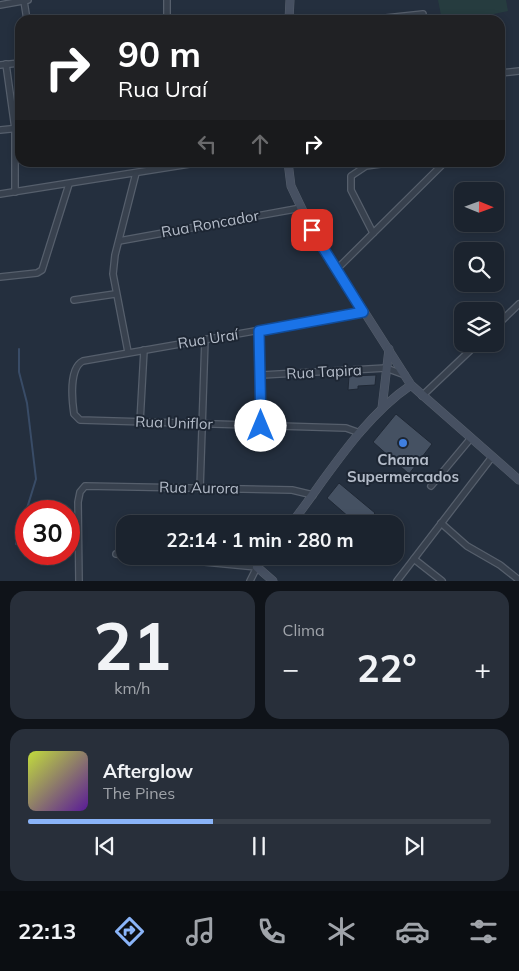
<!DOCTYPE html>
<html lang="pt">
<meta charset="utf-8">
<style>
:root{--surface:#1b232e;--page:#282f3a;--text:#f1f3f6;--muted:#a0a4aa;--line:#39404a;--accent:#8ab4f8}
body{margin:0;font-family:Mulish,sans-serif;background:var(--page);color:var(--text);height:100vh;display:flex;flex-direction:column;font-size:19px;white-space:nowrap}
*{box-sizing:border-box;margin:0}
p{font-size:16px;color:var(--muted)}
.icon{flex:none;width:28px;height:28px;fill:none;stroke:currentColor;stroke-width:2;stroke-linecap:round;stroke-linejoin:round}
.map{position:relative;height:581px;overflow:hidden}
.panel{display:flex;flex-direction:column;gap:10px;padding:10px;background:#0f1319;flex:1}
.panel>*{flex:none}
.banner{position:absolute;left:15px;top:15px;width:490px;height:152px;border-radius:15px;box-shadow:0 2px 8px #0003,0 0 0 1px var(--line);background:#202124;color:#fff;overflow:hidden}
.needle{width:32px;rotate:91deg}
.buttons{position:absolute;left:454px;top:182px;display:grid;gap:10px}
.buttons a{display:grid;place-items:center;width:50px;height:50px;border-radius:10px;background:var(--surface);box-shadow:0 2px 8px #0003,0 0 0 1px var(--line);font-size:25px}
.speed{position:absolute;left:15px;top:500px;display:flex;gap:10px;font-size:25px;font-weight:700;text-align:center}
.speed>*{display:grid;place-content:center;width:65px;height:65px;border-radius:50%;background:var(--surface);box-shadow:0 2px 8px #0003,0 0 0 1px var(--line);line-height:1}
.speed .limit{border:8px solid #d22;background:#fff;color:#111}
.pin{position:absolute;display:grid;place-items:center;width:42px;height:42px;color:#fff;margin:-21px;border-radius:10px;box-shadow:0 2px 8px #0006}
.me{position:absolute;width:55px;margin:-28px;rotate:0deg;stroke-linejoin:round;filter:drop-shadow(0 0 4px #0008)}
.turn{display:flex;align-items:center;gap:18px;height:105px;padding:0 20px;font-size:22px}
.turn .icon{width:65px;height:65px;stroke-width:2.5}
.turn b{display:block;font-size:35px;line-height:42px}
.lanes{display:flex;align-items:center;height:48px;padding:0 20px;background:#0003;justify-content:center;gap:25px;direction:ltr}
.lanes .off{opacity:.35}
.big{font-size:38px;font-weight:700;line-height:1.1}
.panel .card{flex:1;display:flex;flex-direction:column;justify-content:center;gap:8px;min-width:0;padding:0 18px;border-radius:15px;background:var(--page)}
.panel .dial{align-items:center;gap:0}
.dial b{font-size:65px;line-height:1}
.song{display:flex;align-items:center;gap:15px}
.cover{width:60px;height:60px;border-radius:8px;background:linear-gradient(135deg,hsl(70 70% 55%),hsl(270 70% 35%))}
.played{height:5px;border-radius:2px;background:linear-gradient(90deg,var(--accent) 40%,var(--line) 40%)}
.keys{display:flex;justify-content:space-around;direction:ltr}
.heat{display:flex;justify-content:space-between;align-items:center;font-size:28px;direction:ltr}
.panel .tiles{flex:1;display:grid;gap:10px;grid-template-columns:1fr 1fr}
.card:last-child{grid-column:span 2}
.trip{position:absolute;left:116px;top:515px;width:288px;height:50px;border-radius:15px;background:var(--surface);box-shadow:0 2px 8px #0003,0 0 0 1px var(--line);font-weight:700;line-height:50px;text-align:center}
.dock{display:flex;height:80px;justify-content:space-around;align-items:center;background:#0b0e12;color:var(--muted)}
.dock .icon{width:35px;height:35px}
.dock .active{color:var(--accent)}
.dock b{font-size:22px;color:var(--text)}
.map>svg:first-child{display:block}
.green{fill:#263c3f}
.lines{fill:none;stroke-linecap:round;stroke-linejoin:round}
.stream{stroke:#394c67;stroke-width:2}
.building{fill:#455162;stroke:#1f2835}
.street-casing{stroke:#565f6c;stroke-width:8}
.secondary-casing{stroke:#565f6c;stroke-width:9}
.street{stroke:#38414e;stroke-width:5.5}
.secondary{stroke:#465061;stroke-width:8}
.route-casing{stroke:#114b97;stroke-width:12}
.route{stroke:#1a73e8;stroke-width:9}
.shop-dot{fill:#3f7fe0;stroke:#1d2633;stroke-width:2}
.labels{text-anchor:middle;stroke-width:4;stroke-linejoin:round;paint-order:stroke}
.street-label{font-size:15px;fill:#b4bcc9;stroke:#1d2633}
.poi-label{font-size:15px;font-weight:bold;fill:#b4bcc9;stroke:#1d2633}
</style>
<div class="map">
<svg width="519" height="581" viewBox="0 0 519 581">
<rect width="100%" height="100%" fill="#242f3e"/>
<path class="green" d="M438 0H506L508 11 466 20H442Z"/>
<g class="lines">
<path class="stream" d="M16 544 36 479 27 403 19 372V349"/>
</g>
<g class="building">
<path d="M376 375 375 385 358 386V389L348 390 349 376Z"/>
<path d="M396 414 432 444 409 474 373 442Z"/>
<path d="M339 483 375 513 365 524H357L327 498Z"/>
</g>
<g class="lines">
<defs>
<g id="street">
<path d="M24 1 27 20"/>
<path d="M0 5 28 0"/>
<path d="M167 20V0"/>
<path d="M367 20 423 14"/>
<path d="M6 64 15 129V192"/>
<path d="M0 65 20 63"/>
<path d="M500 73 519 71"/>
<path d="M0 130 20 128"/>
<path d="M0 194 202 162"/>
<path d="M373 233 351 190V176L366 166 395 162"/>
<path d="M119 241 301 208"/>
<path d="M337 269 445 162"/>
<path d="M0 277 37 273 42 270 69 184"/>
<path d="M74 300 115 294"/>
<path d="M495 327 519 304"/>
<path d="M259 331 261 426"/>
<path d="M128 352 113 274 115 255 136 173"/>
<path d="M262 375 386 368 405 375"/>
<path d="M422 396 477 344"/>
<path d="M140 422 144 350"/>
<path d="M360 433 346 428 80 420 74 414C72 400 69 368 83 361L363 312"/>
<path d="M431 486 471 438"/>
<path d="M200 489 205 339"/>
<path d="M441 523 467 546 500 565 519 580"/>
<path d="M116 554 125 555"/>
<path d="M142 556 257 567 250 581"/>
<path d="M414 559 442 581"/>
<path d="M79 581 78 502 80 492 85 486 292 490 313 495"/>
<path d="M397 581 492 457"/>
</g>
<g id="secondary">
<path d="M289 20 290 0"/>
<path d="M288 162 291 186 312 230 411 385 519 480"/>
<path d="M382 408 389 349"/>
<path d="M291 524C327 477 362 418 411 385"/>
<path d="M265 556 257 567 273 581"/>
</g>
</defs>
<use href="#street" class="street-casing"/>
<use href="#secondary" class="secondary-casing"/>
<use href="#street" class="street"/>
<use href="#secondary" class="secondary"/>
</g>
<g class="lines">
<defs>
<path id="route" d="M261 426 259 331 363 312 312 230"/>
</defs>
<use href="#route" class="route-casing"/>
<use href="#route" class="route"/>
</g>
<circle class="shop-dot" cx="403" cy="443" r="5"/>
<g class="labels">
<g class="street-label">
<text transform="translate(210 224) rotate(-10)" y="5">Rua Roncador</text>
<text transform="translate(208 339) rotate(-9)" y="5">Rua Uraí</text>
<text transform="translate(324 372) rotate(-3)" y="5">Rua Tapira</text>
<text transform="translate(174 423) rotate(2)" y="5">Rua Uniflor</text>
<text transform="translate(199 488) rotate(1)" y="5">Rua Aurora</text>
</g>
<g class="poi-label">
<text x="403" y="465">Chama<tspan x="403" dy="17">Supermercados</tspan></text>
</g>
</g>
</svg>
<div class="buttons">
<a><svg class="needle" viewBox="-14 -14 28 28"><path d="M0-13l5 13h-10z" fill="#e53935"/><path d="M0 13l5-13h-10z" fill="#a0a4aa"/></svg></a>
<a><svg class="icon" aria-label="search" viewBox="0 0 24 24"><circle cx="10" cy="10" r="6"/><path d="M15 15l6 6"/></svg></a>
<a><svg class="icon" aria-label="layers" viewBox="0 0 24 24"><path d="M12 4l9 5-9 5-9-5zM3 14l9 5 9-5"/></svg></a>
</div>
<div class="speed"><div class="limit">30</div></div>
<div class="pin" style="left:312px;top:230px;background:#d93025"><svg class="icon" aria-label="arrive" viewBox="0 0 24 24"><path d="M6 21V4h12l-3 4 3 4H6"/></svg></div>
<svg class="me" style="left:261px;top:426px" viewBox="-20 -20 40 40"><circle r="19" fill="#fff"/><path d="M0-13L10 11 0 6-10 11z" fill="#1a73e8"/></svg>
<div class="trip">22:14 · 1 min · 280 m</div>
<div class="banner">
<div class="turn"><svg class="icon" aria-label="right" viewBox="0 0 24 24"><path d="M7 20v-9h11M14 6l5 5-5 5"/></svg><div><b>90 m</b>Rua Uraí</div></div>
<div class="lanes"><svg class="icon off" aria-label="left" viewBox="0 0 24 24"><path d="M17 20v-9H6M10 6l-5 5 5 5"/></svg><svg class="icon off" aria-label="ahead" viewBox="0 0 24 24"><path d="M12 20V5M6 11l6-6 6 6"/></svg><svg class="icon" aria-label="right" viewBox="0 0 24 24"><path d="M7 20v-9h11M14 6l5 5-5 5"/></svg></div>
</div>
</div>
<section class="panel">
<div class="tiles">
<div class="card dial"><b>21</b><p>km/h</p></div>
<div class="card"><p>Clima</p>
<div class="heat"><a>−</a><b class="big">22°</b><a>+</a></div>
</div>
<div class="card">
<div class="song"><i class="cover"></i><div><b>Afterglow</b><p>The Pines</p></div></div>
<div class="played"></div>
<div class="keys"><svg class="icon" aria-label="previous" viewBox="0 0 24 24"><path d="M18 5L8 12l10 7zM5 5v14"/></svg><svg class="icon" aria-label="pause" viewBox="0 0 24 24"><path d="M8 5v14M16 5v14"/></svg><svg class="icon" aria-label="next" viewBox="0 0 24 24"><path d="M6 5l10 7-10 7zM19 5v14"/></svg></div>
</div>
</div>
</section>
<nav class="dock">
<b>22:13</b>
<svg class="icon active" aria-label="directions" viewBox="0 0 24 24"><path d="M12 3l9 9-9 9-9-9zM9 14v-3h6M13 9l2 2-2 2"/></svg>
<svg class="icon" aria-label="music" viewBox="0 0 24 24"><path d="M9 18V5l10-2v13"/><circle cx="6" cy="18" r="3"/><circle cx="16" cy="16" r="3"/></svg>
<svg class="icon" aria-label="phone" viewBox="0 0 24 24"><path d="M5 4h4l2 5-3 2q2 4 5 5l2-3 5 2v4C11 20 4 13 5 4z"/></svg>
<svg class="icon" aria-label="climate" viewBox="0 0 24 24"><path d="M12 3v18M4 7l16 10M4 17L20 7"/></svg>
<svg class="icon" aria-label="car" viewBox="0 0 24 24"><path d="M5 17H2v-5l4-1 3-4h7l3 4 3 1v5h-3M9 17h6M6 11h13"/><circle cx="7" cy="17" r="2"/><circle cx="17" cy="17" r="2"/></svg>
<svg class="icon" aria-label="filters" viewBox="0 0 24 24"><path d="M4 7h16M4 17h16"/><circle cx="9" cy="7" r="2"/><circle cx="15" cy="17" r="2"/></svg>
</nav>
